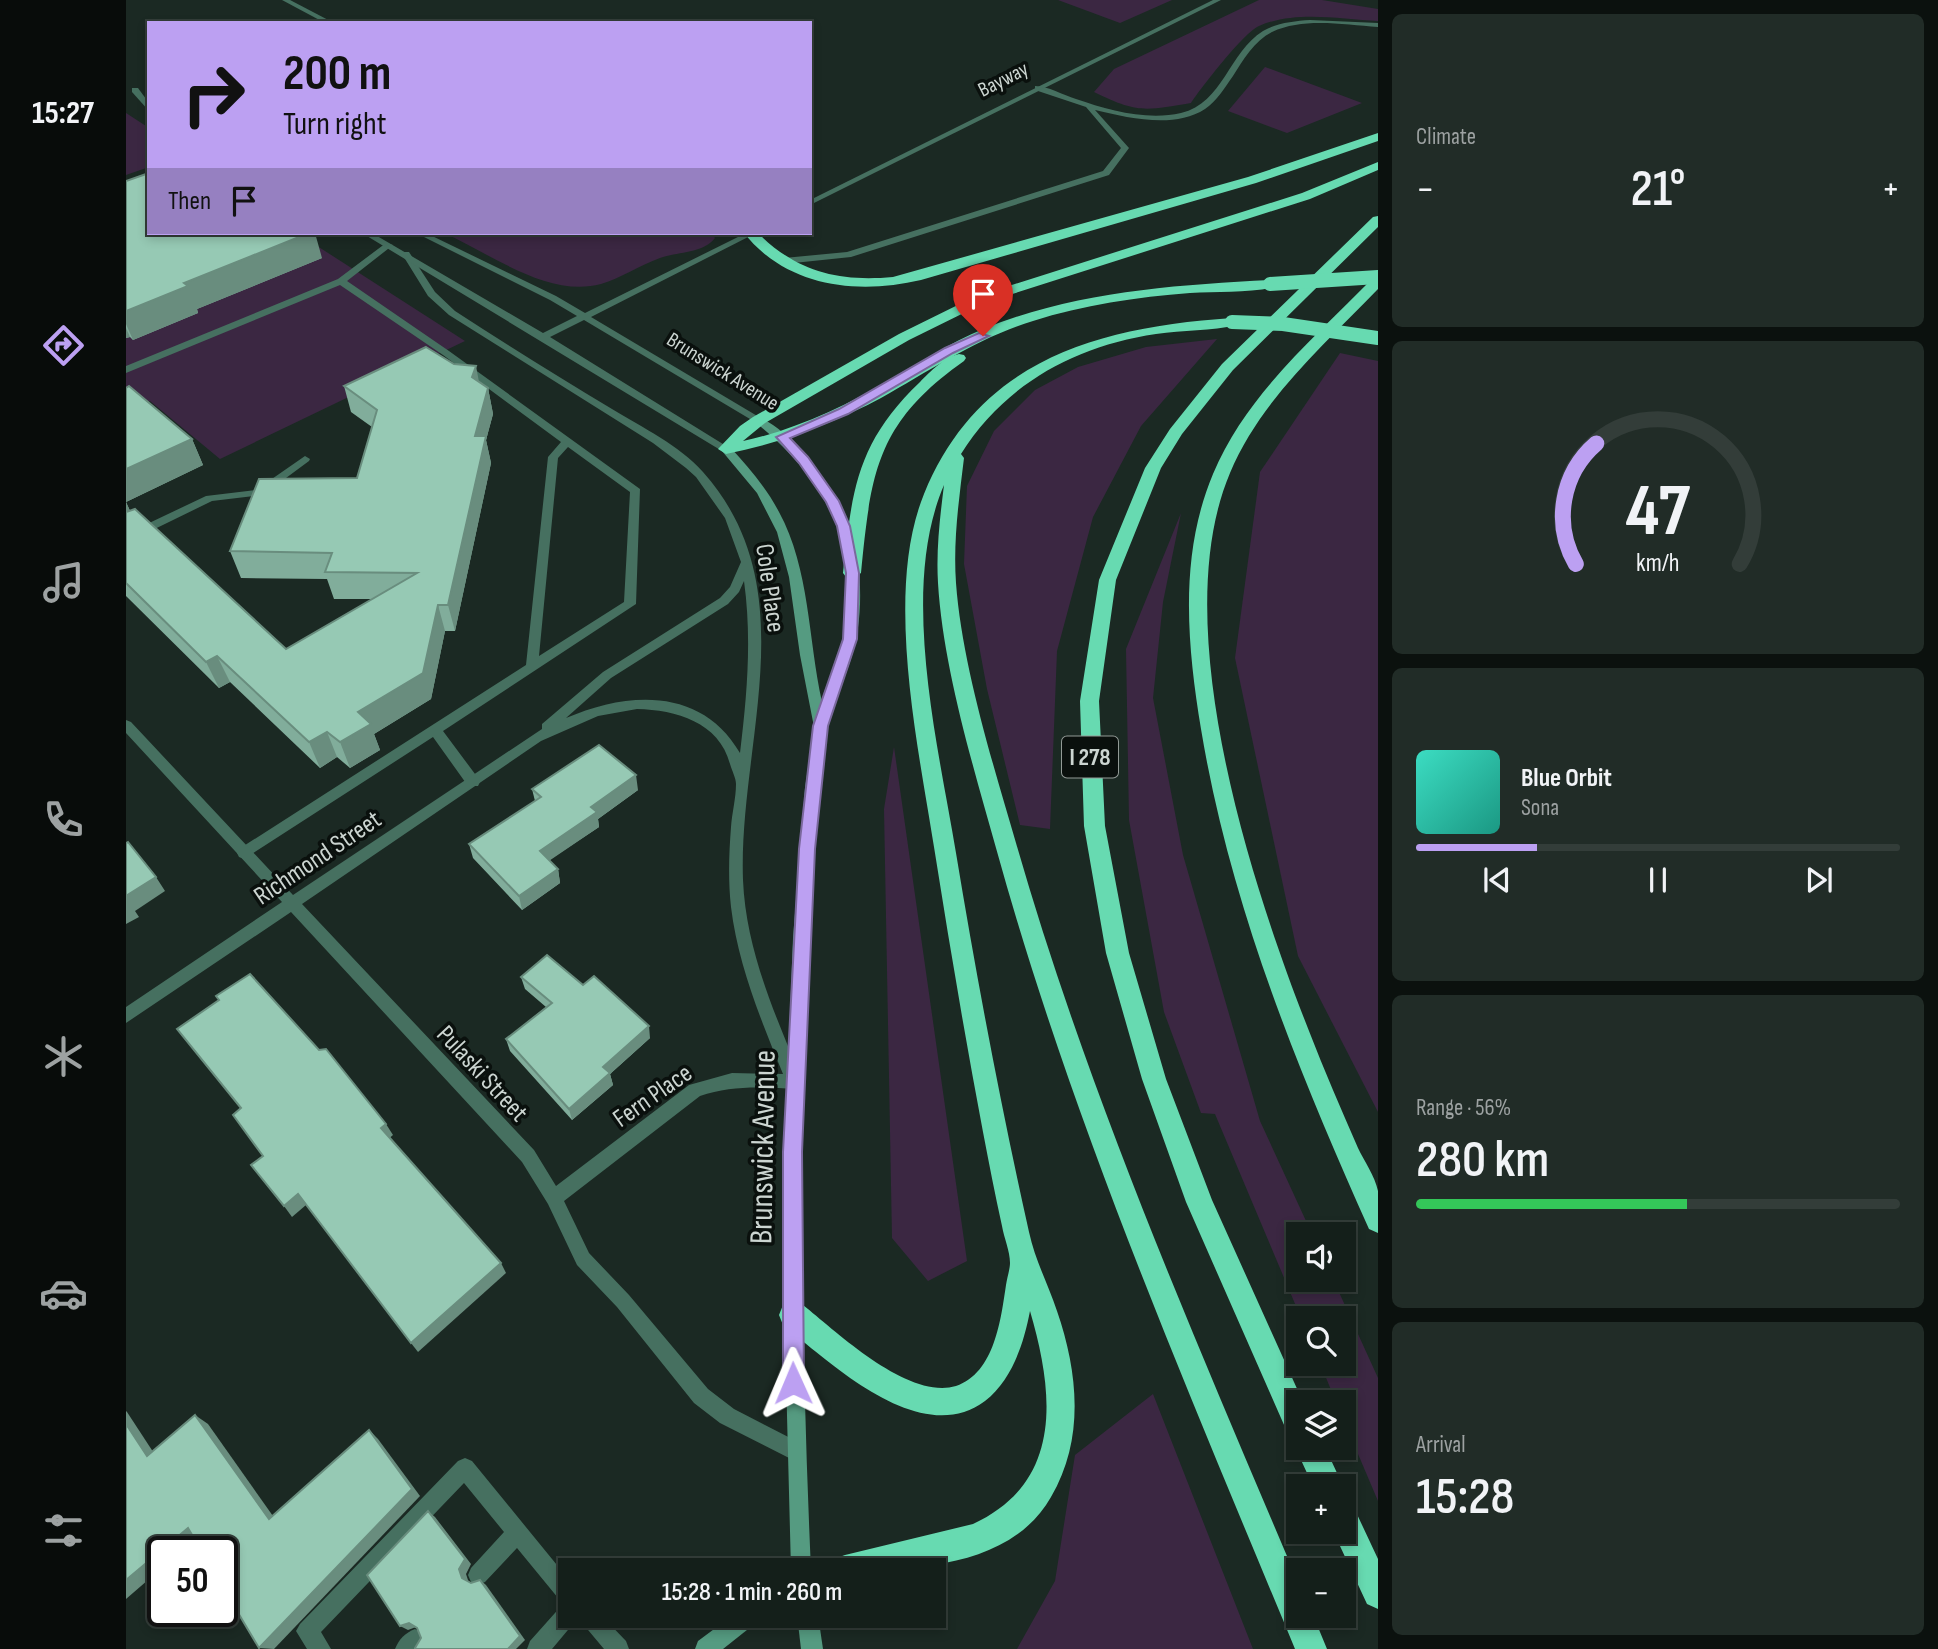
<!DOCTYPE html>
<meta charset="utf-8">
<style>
:root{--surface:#141f1a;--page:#212c27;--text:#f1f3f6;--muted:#9da2a2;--line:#333d39;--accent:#bca0f2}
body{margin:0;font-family:"Sofia Sans Condensed",sans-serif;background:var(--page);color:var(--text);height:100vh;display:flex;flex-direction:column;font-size:26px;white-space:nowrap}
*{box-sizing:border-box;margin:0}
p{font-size:23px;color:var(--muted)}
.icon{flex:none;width:38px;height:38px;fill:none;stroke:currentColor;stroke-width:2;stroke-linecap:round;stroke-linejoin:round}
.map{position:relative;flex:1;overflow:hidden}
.details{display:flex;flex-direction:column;gap:14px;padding:14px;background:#0b110e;width:560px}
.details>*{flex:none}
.banner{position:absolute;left:21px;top:21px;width:665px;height:214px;border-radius:0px;box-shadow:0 4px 10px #0003,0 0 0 2px var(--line);background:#bca0f2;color:#111;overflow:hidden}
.tools{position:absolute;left:1160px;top:1222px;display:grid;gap:14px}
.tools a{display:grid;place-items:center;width:70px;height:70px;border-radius:0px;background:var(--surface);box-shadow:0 4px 10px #0003,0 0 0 2px var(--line);font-size:35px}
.speed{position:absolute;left:21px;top:1536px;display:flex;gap:14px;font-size:35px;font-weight:700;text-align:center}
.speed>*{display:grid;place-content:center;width:91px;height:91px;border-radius:50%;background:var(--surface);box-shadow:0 4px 10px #0003,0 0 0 2px var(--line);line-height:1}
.speed .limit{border:4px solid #111;border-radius:10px;background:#fff;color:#111}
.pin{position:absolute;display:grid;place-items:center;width:60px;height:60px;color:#fff;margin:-72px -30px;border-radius:50% 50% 50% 0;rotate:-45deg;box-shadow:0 0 7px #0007}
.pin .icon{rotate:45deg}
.me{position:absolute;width:77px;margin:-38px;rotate:359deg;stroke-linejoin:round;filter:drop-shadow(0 0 5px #0008)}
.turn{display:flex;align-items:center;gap:24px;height:147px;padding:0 21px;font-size:32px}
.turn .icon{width:91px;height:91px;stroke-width:2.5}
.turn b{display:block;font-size:49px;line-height:60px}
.then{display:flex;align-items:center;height:66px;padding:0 21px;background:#0003;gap:14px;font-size:26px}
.big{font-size:52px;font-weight:600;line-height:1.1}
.details .card{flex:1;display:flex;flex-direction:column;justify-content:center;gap:10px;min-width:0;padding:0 24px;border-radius:10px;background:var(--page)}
.details .dial{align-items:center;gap:0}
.dial svg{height:182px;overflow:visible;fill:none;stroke:var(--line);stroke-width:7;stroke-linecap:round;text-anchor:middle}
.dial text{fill:var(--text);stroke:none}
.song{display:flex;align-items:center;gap:21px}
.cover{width:84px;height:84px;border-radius:10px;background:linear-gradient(135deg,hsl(170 70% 55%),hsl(170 70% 35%))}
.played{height:7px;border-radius:4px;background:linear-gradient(90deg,var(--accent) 25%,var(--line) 25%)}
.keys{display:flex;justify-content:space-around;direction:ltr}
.heat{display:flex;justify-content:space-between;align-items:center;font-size:38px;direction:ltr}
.charge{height:10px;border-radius:5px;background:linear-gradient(90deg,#34c759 56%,var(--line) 0)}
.trip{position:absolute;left:432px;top:1558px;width:388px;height:70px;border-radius:0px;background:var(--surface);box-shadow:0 4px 10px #0003,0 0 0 2px var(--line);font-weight:600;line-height:70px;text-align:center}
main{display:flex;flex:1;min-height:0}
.tabs{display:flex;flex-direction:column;width:126px;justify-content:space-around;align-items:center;background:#080c0a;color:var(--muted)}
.tabs .icon{width:49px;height:49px}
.tabs .on{color:var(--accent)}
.tabs b{font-size:32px;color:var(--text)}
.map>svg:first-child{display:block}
.green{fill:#3b2742}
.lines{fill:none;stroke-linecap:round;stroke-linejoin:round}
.service{fill:#467060;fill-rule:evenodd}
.minor{fill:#467060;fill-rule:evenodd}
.tertiary{fill:#467060;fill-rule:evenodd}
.secondary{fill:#559b81;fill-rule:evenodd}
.motorway{fill:#67dab1;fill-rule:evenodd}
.motorway-bridge{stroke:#67dab1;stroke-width:14}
.wall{fill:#81ad9b}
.shaded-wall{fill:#698d7e}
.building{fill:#96c9b4;stroke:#698d7e;stroke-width:2}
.route{fill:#bca0f2;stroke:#7a689d;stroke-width:2}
.labels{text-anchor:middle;stroke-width:7;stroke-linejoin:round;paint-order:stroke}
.far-street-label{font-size:21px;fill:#ccd5d1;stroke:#0a100d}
.shield{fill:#0a100d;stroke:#929a96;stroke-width:2}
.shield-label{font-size:24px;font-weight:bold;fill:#ccd5d1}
.street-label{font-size:26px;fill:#ccd5d1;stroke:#0a100d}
.near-street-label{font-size:32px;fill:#ccd5d1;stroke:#0a100d}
</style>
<main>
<nav class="tabs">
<b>15:27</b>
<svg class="icon on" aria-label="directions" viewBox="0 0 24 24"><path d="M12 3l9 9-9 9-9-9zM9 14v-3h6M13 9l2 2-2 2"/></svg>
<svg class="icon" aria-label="music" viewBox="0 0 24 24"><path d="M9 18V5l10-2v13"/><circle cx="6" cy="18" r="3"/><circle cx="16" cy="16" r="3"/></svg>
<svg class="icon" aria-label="phone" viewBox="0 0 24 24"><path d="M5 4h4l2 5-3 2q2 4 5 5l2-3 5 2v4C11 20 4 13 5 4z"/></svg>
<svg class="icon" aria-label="climate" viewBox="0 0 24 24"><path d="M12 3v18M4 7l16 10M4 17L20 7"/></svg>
<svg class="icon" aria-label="car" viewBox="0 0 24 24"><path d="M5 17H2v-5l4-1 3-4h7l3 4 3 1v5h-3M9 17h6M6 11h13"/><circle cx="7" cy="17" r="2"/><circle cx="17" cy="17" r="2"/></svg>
<svg class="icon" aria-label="filters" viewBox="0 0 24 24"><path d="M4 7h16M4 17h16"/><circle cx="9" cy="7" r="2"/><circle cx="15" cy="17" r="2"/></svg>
</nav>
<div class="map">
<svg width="1252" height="1649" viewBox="0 0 1252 1649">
<rect width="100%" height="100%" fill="#1b2923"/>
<g class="green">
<path d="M932 0H1046L994 23Z"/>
<path d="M1133 0H1196L1252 9V21C1214 19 1169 10 1133 26 1118 32 1075 88 1065 103 1018 111 1011 113 968 92L988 69Z"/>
<path d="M1139 67 1236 103 1161 133 1102 111Z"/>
<path d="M0 113 23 128V167L0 175Z"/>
<path d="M0 208 23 233H171L339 341 94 459 24 401 0 412Z"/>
<path d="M318 233H585L589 238C578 253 551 252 534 258 514 265 495 278 475 284 422 298 365 254 318 233Z"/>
<path d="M1091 339 1015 426 967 517 931 651 924 829 894 825 861 689 838 564 841 486 868 431 909 390 952 367 1020 347Z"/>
<path d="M1214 353 1252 361V1112L1172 956 1109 658 1134 472Z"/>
<path d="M1055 513 1037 602 1027 698 1057 855 1134 1121 1186 1234H1172V1279H1207L1252 1378V1501L1218 1421V1402H1210L1194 1363H1218V1318H1175L1089 1114 1075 1113 1038 1012 1003 820 1000 649Z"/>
<path d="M768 747 841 1261 802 1281 766 1238 758 809Z"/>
<path d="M1027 1394 1127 1649H891L929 1581 949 1455Z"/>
</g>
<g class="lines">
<g class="service">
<path d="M156 0H164L208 23H199Z"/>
<path d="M1184 20 1252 23V27C1218 25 1178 17 1146 32 1128 41 1117 60 1107 76 1099 87 1091 101 1079 109 1048 129 1003 118 969 110L1003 148 983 175 725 257 658 264 653 261 658 258 721 252 977 171 995 148 960 107 909 90V86C922 86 937 95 950 99 982 110 1021 121 1055 113 1097 103 1103 52 1137 31 1151 23 1168 21 1184 20Z"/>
<path d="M260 243 267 245 221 281 323 351 514 489 510 604 317 731 352 778 354 782 352 786H342L307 737 118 859 113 857 111 853 113 849 400 665 422 457 435 442 317 355 214 285 0 373V366L212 279ZM442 447 504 492 498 602 413 656 432 458Z"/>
<path d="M179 456 184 459 183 461 137 495 86 501 0 543V534L80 496 130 490Z"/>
<path d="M339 1458 346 1461 444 1581V1615H475L500 1641 503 1649H478L452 1618 426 1649H401L404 1641 437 1604 391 1548 359 1582 352 1585 345 1582 342 1575 345 1568 378 1532 338 1483 195 1632 205 1649H181L170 1631 174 1624 332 1461Z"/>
<path d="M289 1629 296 1633 300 1640 295 1649H269C273 1639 279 1633 289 1629Z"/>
</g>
<path class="minor" d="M277 252H283L309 292 329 311C381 345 433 377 486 409 517 428 553 445 577 472 682 590 612 743 617 880 620 951 650 1017 677 1082L675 1087 669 1089C637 1087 605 1085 574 1096L438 1201 463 1253 503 1295 582 1389 608 1409 676 1444 679 1451 676 1458 669 1461 594 1423 568 1403 491 1307 451 1265 422 1204 396 1162 165 912 0 1023V1007L156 902 0 733V720L5 722 167 895 416 729V724L477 672 594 598 604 587 615 562 599 518 570 477 560 468 527 443 323 315 302 296 276 254ZM618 581C626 639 621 695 614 753 576 687 502 691 440 718L485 678 602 604 613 592ZM511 709C550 710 593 722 604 764 606 771 610 778 610 784 610 798 606 813 605 827 603 853 602 880 605 907 612 965 635 1020 657 1074L606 1073 563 1085 430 1186 408 1150 176 904 415 741 472 716Z"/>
<g class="tertiary">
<path d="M1087 0H1095L684 205V200Z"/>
<path d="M6 88H12L23 103V111L6 92Z"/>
<path d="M236 233H246L417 333 451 316 424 300 290 233H300L430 296 459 313 620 233H630L465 317 638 420 633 423 629 422 458 320 424 337 605 449 600 452 596 451Z"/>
</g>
<g class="secondary">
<path d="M633 417C677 436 726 514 732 561 736 594 735 630 724 662 718 681 708 699 703 718 693 755 692 794 689 831 672 1078 674 1323 685 1570H665L658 1299 660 1118 667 938 679 788 688 727 674 655 663 577 651 532 631 493 596 451V447H604C622 467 640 487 653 512 684 569 682 639 696 702 703 684 711 666 716 647 739 553 702 480 629 422L628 420Z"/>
<path d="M607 1615H634L631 1622 597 1649H569L572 1641Z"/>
<path d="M671 1615H692L697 1649H675Z"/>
</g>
<g class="motorway">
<path d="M1252 133V141L1130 183 795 280C731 295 661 287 618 233H632C671 272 713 282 767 277L1122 177Z"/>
<path d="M1252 162V170L1184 199 858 303 783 340 639 423 617 441C669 430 719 406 764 380 795 362 824 343 857 329 948 292 1047 285 1144 280L1151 284 1149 287C1122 293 1091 291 1064 293 1011 297 957 305 907 321 851 338 805 370 755 398 706 424 655 443 600 454L592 449 614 426 627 417 773 334 848 297 1176 193Z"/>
<path d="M1252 216V227L1107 370 1056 434 1035 468 990 580 973 701 979 826 1003 953 1040 1079 1086 1200 1177 1402H1172V1438L1162 1434 1060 1202 1016 1079 980 953 958 826 954 701 973 580 1019 468 1044 429 1096 364 1247 217Z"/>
<path d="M1252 277V289C1198 345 1135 399 1104 473 1040 624 1125 884 1183 1031 1198 1070 1215 1109 1232 1148 1238 1161 1249 1176 1252 1191 1252 1203 1252 1220 1252 1233L1243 1229C1171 1068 1104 904 1075 729 1061 644 1053 555 1087 474 1120 395 1189 337 1247 278Z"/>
<path d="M1106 318 1111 319 1113 322 1111 325C1085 331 1057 330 1030 334 949 346 879 384 835 454L838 458C833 499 827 541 830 583 836 665 867 764 890 843 963 1097 1069 1339 1172 1582V1615H1187L1201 1649H1169C1060 1386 946 1123 870 848 847 766 817 667 812 583 810 550 814 517 818 485 773 590 812 744 830 853 851 980 875 1107 903 1232 909 1260 922 1284 931 1311 952 1372 959 1439 925 1497 882 1572 778 1570 704 1570L708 1559 719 1555 847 1524C938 1482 928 1393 904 1311 898 1343 886 1380 859 1401 795 1449 706 1364 657 1325L653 1315 657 1305 667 1301 677 1305C712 1333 782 1400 830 1386 869 1373 875 1318 880 1285 881 1278 884 1269 884 1263 884 1251 878 1238 876 1226 869 1195 863 1163 857 1132 839 1037 823 942 808 847 792 745 758 592 798 494 853 359 973 327 1106 318Z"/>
<path d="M833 354 838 355 840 358 838 361C750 423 745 473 735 573L726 579 720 577 717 573C726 491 730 443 794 382 804 372 818 357 833 354Z"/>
<path d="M1172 1440V1447H1199L1217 1486H1187L1169 1447Z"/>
<path d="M1218 1506 1229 1510 1252 1559V1609L1241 1604 1207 1531H1218Z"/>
</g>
<g class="motorway-bridge">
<path d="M1144 284 1252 277"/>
<path d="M1106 322 1157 324 1252 338"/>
</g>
</g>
<g class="wall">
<path d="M0 181 196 258 71 309 72 313 7 340 4 337 0 338Z"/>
<path d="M353 382 362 388 367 414 360 440 365 463 329 631H319L305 699 248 734 254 750 224 768 211 757 194 768 104 682 93 688 0 596V388L66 439 77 465 0 502 4 511 160 649 246 599H208L201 579 115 578 104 551 231 478 246 427 225 412 218 386Z"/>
<path d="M406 789 512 790 472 819 473 827 423 860 432 869 434 883 396 910 347 858 343 844 409 801Z"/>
<path d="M395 977 457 985 524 1038 484 1074 487 1085 446 1120 384 1051 380 1039 420 1007 399 989Z"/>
</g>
<g class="shaded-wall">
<path d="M183 233H189L196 258 71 309 72 313 7 340 0 324V311L58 283Z"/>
<path d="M0 328 4 337 0 338Z"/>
<path d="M350 366 355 393 346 377Z"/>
<path d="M362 388 367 414 360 440 365 463 329 631 322 605 349 436Z"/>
<path d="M66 439 77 465 0 502 11 526 0 531V469Z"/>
<path d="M312 605 319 631 305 699 248 734 254 750 224 768 214 742 232 712Z"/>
<path d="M91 656 104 682 93 688 80 662Z"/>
<path d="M201 732 211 757 194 768 183 742Z"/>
<path d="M510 775 512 790 472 819 473 827 417 865 414 851 465 807Z"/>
<path d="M432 869 434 883 396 910 393 896Z"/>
<path d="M30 877 39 891 9 911 13 917 0 924V896Z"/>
<path d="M523 1026 524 1038 484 1074 487 1085 446 1120 443 1109 477 1067Z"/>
<path d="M260 1124 267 1135 261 1140 255 1128Z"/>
<path d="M172 1194 180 1205 166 1217 158 1206Z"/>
<path d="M375 1263 380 1273 292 1352 285 1343Z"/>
<path d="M0 1411 1 1412 35 1464 21 1456 0 1424Z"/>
<path d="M69 1415 82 1424 154 1526 143 1519Z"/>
<path d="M243 1430 252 1439 294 1496 148 1649 133 1648Z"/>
<path d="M302 1511 309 1517 345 1564 340 1574 343 1583 336 1578 333 1569Z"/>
<path d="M62 1528 76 1534 55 1552H37V1567L0 1599V1580Z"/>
<path d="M354 1580 360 1585 399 1640 390 1649H382Z"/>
<path d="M283 1623 290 1627 282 1630 274 1626Z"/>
</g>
<g class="building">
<path d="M23 173V233H183L58 283 62 286 0 311V181Z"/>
<path d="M300 347 328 364 350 366 346 377 362 388 349 436H360L322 605H312L297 673 232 712 245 724 214 742 201 732 183 742 91 656 80 662 0 583V512L9 509 160 649 291 573 199 572 206 553 104 551 133 479 231 478 251 410 218 386Z"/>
<path d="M3 386 66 439 0 469V388Z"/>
<path d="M473 745 510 775 465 807 471 812 414 851 432 869 393 896 343 844 415 797 406 789Z"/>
<path d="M2 842 30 877 0 896V843Z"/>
<path d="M421 955 457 985 468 976 523 1026 477 1067 484 1073 443 1109 380 1039 426 1003 395 977Z"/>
<path d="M124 974 193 1050 200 1049 260 1124 255 1128 375 1263 285 1343 172 1194 158 1206 125 1165 137 1156 107 1115 115 1108 51 1029 93 1000 90 996Z"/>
<path d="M69 1415 143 1519 243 1430 286 1489 133 1648 96 1586V1552H76L62 1528 0 1580V1424L21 1456Z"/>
<path d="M302 1511 339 1559 333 1569 336 1578 345 1583 354 1580 394 1636 382 1649H289V1648L295 1638 291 1628 283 1623 274 1626 241 1575Z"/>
</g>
<path class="route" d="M853 333 863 336 827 353 722 414 664 438 682 457 713 501 724 526 733 573 731 639 702 726 689 849 676 1152 678 1383 675 1391 667 1394 660 1391 657 1383V1152L673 849 687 726 717 639 720 573 711 526 700 502 673 463 650 437 713 409 819 348Z"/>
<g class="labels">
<g class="far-street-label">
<text transform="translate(877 79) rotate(-27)" y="7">Bayway</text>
<text transform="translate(597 371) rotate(32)" y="7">Brunswick Avenue</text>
</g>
<rect class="shield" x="936" y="736.5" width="56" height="41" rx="5"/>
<g class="shield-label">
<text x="964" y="765">I 278</text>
</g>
<g class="street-label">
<text transform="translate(645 588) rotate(82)" y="9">Cole Place</text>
<text transform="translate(191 857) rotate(-34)" y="9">Richmond Street</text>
<text transform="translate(357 1073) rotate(47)" y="9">Pulaski Street</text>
<text transform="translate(526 1095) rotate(-35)" y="9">Fern Place</text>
</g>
<g class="near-street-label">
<text transform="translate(636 1147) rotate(-89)" y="11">Brunswick Avenue</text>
</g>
</g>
</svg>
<div class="tools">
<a><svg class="icon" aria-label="sound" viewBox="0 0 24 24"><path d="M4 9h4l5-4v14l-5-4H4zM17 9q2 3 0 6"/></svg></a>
<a><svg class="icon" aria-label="search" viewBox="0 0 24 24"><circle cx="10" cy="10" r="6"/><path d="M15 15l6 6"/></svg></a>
<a><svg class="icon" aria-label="layers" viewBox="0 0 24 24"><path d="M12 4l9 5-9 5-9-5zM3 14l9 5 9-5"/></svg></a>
<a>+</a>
<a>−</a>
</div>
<div class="speed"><div class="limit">50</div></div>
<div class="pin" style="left:857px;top:336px;background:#d93025"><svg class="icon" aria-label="arrive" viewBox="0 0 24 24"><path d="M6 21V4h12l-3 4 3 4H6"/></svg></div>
<svg class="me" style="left:667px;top:1383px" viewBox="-20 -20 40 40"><path d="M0-17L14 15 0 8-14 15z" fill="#bca0f2" stroke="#fff" stroke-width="4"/></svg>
<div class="trip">15:28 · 1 min · 260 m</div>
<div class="banner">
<div class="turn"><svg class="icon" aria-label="right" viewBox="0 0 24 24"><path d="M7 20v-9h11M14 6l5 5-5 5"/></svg><div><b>200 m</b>Turn right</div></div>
<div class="then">Then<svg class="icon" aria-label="arrive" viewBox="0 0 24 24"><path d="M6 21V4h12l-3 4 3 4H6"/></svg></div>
</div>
</div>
<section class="details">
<div class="card"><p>Climate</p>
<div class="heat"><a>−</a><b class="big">21°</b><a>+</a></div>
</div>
<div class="card dial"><svg viewBox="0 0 100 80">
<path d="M14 69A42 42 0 1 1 86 69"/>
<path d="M14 69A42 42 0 0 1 23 16" stroke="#bca0f2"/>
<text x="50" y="56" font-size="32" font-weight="700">47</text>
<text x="50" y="72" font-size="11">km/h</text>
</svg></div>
<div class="card">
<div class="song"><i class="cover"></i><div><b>Blue Orbit</b><p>Sona</p></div></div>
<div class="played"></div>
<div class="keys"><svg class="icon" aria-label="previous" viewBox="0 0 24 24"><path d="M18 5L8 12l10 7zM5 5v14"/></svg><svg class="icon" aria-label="pause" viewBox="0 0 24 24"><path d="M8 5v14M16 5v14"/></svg><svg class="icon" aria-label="next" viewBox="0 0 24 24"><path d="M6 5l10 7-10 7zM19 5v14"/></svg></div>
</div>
<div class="card"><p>Range · 56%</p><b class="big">280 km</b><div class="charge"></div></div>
<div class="card"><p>Arrival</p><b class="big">15:28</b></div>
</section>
</main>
